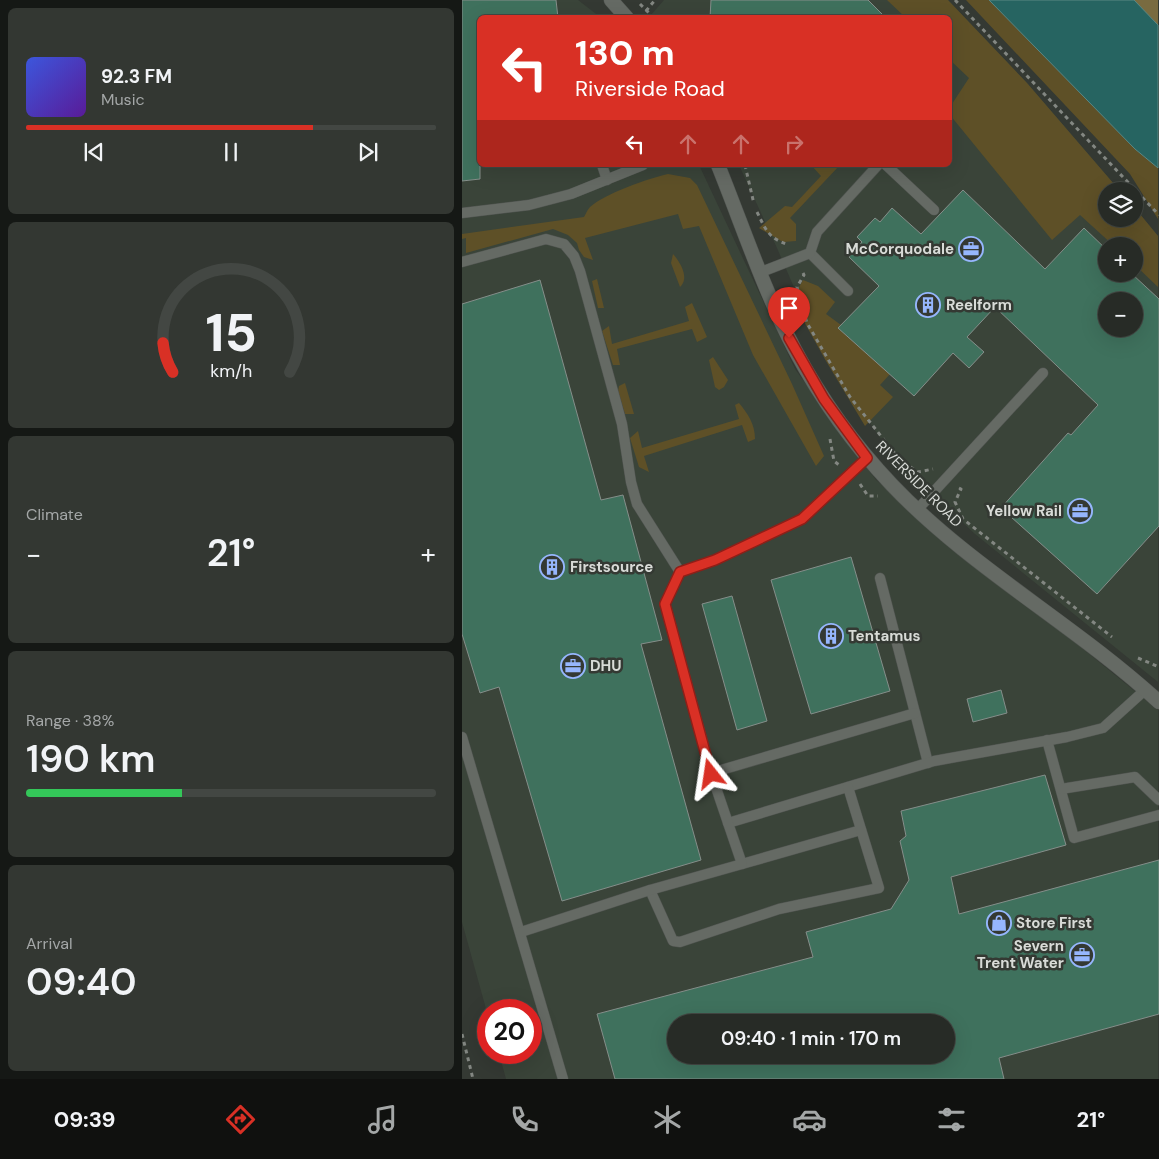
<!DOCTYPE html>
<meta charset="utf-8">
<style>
:root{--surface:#272b26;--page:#333732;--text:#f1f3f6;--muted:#a4a7a7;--line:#434743;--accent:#d93025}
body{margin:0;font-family:"DM Sans",sans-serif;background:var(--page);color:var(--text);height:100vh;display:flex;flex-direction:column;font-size:19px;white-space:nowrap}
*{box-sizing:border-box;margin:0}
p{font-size:16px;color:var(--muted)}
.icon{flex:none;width:28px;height:28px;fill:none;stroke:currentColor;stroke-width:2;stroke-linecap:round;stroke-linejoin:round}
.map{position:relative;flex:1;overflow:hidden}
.drawer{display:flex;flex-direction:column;gap:8px;padding:8px;background:#151815;width:462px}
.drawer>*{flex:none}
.hud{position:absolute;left:15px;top:15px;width:475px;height:152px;border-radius:8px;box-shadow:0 5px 20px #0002,0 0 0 1px var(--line);background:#d93025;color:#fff;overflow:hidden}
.fabs{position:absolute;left:636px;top:182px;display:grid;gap:10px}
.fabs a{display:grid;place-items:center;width:45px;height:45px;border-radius:50%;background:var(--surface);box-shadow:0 5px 20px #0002,0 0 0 1px var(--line);font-size:25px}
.speed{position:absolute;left:15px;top:999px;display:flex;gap:10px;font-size:25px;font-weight:700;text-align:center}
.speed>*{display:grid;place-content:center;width:65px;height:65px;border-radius:50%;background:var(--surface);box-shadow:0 5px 20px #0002,0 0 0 1px var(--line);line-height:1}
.speed .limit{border:8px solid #d22;background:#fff;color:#111}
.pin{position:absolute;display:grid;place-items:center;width:42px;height:42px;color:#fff;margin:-51px -21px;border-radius:50% 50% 50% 0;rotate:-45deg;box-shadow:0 0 5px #0007}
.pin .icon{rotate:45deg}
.me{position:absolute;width:55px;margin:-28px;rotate:345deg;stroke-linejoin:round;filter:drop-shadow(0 0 4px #0008)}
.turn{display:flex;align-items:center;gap:18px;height:105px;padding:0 15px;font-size:22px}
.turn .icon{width:65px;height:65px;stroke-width:2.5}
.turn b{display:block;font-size:35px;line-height:42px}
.lanes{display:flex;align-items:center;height:48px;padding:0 15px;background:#0003;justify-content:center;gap:25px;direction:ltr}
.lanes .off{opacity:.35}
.big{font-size:38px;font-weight:600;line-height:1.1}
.drawer .widget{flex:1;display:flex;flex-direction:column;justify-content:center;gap:8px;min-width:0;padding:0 18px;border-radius:8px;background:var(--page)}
.drawer .dial{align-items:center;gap:0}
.dial svg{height:130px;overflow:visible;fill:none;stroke:var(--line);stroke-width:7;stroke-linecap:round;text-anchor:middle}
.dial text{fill:var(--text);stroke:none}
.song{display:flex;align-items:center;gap:15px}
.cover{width:60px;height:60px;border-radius:8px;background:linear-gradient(135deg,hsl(230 70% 55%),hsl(270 70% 35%))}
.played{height:5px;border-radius:2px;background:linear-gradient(90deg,var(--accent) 70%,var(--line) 70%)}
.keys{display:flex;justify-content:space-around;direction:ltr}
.heat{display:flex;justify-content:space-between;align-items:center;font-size:28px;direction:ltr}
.charge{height:8px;border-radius:4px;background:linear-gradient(90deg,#34c759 38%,var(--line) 0)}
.trip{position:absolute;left:205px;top:1014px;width:288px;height:50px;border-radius:25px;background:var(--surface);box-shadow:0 5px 20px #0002,0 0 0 1px var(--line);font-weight:600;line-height:50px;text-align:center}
.tab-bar{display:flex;height:80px;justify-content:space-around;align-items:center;background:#10110f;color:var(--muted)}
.tab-bar .icon{width:35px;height:35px}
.tab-bar .selected{color:var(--accent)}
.tab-bar b{font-size:22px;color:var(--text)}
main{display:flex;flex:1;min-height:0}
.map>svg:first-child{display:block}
.built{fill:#3a4439;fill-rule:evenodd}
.green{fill:#5e5027}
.forest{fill:#796b40}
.water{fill:#266461;stroke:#5b8884}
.building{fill:#3f715d;stroke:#858e8a;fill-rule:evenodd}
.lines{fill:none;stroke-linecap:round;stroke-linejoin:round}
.service-casing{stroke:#505450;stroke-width:11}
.minor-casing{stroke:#505450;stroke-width:15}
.path{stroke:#838782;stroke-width:3;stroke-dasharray:4 4;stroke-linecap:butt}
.service{stroke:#656a64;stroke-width:10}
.minor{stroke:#656a64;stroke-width:14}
.route-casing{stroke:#8d1f18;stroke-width:12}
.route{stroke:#d93025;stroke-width:9}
.labels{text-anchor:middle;stroke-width:5;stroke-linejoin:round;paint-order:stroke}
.poi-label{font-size:15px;font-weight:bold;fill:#d8dbd7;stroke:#343933;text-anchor:start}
.street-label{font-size:15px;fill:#d8dbd7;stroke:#343933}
</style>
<main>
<section class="drawer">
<div class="widget">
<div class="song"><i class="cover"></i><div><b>92.3 FM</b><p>Music</p></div></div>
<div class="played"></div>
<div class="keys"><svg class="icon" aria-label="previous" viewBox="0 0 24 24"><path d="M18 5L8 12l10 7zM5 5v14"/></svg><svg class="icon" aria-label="pause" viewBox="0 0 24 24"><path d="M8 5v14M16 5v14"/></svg><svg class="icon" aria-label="next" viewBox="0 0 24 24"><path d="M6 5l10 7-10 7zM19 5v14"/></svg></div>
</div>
<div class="widget dial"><svg viewBox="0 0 100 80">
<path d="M14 69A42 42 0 1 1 86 69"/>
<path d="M14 69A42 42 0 0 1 8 51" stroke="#d93025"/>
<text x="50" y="56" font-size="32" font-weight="700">15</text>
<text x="50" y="72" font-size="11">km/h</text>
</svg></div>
<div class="widget"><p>Climate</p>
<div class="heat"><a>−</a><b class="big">21°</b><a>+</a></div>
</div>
<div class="widget"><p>Range · 38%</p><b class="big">190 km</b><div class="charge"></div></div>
<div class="widget"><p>Arrival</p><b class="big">09:40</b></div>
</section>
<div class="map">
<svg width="697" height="1079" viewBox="0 0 697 1079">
<rect width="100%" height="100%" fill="#343933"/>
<g class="built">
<path d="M0 0H116L138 17 18 18V165H237L333 369 414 480 696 710V1079H44L37 1053 69 1052V1010H26V1016L0 922ZM214 1022H484V1055H214Z"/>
<path d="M202 0H486L565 83 658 191H645V219H672L673 208 696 236V682L513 534 433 459 363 359 315 248 277 165H488V18H191L189 15ZM645 246H672V274H645ZM645 301H672V329H645Z"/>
</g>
<g class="green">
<path d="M425 0H486L565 83 658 191H645V219H672L673 208 696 236V287L673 265 672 246H652L618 215 590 240 488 115V107L507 78 488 60V18L443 17Z"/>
<path d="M504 0H527L673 149 696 168V219L668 174Z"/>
<path d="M349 165H378L328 218 334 224V241L321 242 297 228 323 206 330 207 359 176Z"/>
<path d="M206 174 228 178 235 185 330 384 362 456 354 466 291 355 237 226 221 229 216 214 123 238 131 260 122 257 117 250 115 243 106 235 91 229 4 253V238L0 239V234L122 217C124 214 125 210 128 207 144 193 185 179 206 174Z"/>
<path d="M211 254C218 262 228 278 218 287L209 263Z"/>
<path d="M135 279 142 308H136L130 281Z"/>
<path d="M341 280 356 286 373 302 364 314 379 325 376 328 428 374 418 385 431 397 403 426 364 361 330 300Z"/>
<path d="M230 303 245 337 235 342 230 329 155 349 158 365H151L140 331 147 326 150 344 227 321 223 307Z"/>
<path d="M251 357 266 380 262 387 257 390 253 387 247 360Z"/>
<path d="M163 383 172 414H163L156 391 157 386Z"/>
<path d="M277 403C286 414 293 424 293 439L286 442 280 425 182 456 187 472 177 467 168 438 176 431 180 448 277 419 273 405Z"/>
</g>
<path class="forest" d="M672 0H696V25L673 2Z"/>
<path class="water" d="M527 0H672L696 25V168L673 149Z"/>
<g class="building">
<path d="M0 0H94L96 18H18V179L0 181Z"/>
<path d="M249 0H406L424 18H248Z"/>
<path d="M501 190 583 269 622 228 645 250V274H670L697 299V526L635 594 539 508 606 433 609 435 636 405 533 307 505 337 522 352 507 368 491 353 452 396 376 328 417 286 387 257 400 242 395 237 413 218 418 222 430 208 459 234ZM645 301H672V329H645Z"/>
<path d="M78 280 139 500 161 495 200 640 179 644 239 860 100 901 37 687 18 693 0 634V304Z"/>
<path d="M389 557 428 691 349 714 309 580Z"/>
<path d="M270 596 305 721 275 730 240 604Z"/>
<path d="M539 690 545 713 511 722 505 699Z"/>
<path d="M583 775 604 845 489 877 497 914 697 860V1014L537 1058 542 1079H153L135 1014 351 957 344 932 429 909 447 880 438 841 444 836 439 811ZM214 1022H484V1055H214Z"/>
</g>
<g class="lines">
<defs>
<g id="service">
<path d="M140 165 145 180"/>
<path d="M424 165 472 210"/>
<path d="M0 213 67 205 109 194 181 165"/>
<path d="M348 253 386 291"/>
<path d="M0 262 84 239 102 244 112 256 118 271 160 424 169 482 175 504 218 572"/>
<path d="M299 272 348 253 355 232 416 165"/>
<path d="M456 509 581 373"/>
<path d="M418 578 466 763"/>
<path d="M0 737 101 1079"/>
<path d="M585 740 612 838 697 815"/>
<path d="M249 773 453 713"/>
<path d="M599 789 673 777 697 800"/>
<path d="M266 823 472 761 605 737 641 728 683 690"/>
<path d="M280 864 399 830"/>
<path d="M188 890 211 941 218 942 317 909 417 888 386 787"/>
<path d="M59 932 188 890 280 864 249 773 203 604 218 572 253 560 340 519 405 458"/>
</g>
<g id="minor">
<path d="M149 0 165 18"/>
<path d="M256 165C281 227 302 291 333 350 359 399 392 445 430 485 509 568 612 624 697 702"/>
</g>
</defs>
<use href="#service" class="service-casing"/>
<use href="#minor" class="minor-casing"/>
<g class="path">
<path d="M493 0 697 215"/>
<path d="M178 4 192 18"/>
<path d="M184 11 193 0"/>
<path d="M283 165 292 204"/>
<path d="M295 212C304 230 306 238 327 245"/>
<path d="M341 273 342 275 335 287 345 323 388 397 438 460 456 472 471 469"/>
<path d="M368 439 372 461 377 465"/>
<path d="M398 484 406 496H416"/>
<path d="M497 488 499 489 493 502 501 519 650 637"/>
<path d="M676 658 697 667"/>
<path d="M0 1034 11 1079"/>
</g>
<use href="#service" class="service"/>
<use href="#minor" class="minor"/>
</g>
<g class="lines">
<defs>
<path id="route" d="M249 774 203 604 218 572 253 560 340 519 405 458 362 399 327 338"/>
</defs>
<use href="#route" class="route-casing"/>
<use href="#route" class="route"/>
</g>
<defs>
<symbol id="office-ring" viewBox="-11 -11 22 22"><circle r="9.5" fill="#343933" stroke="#96b6fd" stroke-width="1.5"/><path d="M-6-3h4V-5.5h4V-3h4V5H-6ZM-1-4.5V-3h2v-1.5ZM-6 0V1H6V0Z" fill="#96b6fd"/></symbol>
<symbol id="building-ring" viewBox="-11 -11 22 22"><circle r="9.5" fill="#343933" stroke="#96b6fd" stroke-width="1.5"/><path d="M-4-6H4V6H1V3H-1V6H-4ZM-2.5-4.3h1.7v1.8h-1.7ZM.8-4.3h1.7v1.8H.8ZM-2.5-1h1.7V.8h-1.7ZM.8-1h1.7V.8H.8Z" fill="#96b6fd"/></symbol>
<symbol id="shop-ring" viewBox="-11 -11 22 22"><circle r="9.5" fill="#343933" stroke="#96b6fd" stroke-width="1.5"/><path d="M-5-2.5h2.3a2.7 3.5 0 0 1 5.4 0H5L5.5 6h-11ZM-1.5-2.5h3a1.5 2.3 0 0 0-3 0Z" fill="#96b6fd"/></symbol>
</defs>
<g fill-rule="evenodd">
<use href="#office-ring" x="495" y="235" width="28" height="28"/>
<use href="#building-ring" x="452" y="291" width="28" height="28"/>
<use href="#office-ring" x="604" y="497" width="28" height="28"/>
<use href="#building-ring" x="76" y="553" width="28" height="28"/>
<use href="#building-ring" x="355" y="622" width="28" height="28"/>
<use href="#office-ring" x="97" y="652" width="28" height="28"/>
<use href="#shop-ring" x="523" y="909" width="28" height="28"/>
<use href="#office-ring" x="606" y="941" width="28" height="28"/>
</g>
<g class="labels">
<g class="poi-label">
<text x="492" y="254" text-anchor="end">McCorquodale</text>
<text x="484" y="310">Reelform</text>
<text x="600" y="516" text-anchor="end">Yellow Rail</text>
<text x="108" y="572">Firstsource</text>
<text x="386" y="641">Tentamus</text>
<text x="128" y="671">DHU</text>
<text x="554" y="928">Store First</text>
<text x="602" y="951" text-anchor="end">Severn<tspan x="602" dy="17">Trent Water</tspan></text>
</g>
<g class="street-label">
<text transform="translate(457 484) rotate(45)" y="5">RIVERSIDE ROAD</text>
</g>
</g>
</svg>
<div class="fabs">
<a><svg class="icon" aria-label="layers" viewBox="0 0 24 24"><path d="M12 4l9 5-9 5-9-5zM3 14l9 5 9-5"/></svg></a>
<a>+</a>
<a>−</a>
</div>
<div class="speed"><div class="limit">20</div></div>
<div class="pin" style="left:327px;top:338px;background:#d93025"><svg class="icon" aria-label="arrive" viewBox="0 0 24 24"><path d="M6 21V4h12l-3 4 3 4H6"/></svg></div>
<svg class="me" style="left:249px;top:774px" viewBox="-20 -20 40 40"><path d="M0-17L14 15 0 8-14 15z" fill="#d93025" stroke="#fff" stroke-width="4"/></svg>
<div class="trip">09:40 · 1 min · 170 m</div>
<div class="hud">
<div class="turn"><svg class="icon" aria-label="left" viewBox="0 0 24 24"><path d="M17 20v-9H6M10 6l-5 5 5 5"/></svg><div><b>130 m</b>Riverside Road</div></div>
<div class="lanes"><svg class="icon" aria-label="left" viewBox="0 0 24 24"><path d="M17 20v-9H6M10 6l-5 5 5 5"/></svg><svg class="icon off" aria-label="ahead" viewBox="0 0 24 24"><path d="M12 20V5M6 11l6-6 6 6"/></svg><svg class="icon off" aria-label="ahead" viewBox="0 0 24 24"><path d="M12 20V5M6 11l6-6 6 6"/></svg><svg class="icon off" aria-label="right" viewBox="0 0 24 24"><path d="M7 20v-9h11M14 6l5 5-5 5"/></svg></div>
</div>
</div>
</main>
<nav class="tab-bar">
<b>09:39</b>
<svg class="icon selected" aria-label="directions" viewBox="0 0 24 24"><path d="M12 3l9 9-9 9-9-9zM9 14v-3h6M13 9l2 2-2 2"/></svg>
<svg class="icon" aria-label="music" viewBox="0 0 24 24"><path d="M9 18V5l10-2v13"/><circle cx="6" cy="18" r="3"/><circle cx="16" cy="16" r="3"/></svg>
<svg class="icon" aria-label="phone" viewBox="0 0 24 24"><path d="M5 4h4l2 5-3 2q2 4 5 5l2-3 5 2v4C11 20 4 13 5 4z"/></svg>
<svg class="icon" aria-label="climate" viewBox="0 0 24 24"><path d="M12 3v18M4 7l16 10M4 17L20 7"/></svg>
<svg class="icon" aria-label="car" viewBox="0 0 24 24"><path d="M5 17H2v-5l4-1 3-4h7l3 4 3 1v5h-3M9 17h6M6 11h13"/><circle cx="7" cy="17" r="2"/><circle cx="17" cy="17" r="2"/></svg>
<svg class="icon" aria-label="filters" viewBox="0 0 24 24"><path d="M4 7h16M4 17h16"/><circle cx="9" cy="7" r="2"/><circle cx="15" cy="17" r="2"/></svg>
<b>21°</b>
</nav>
